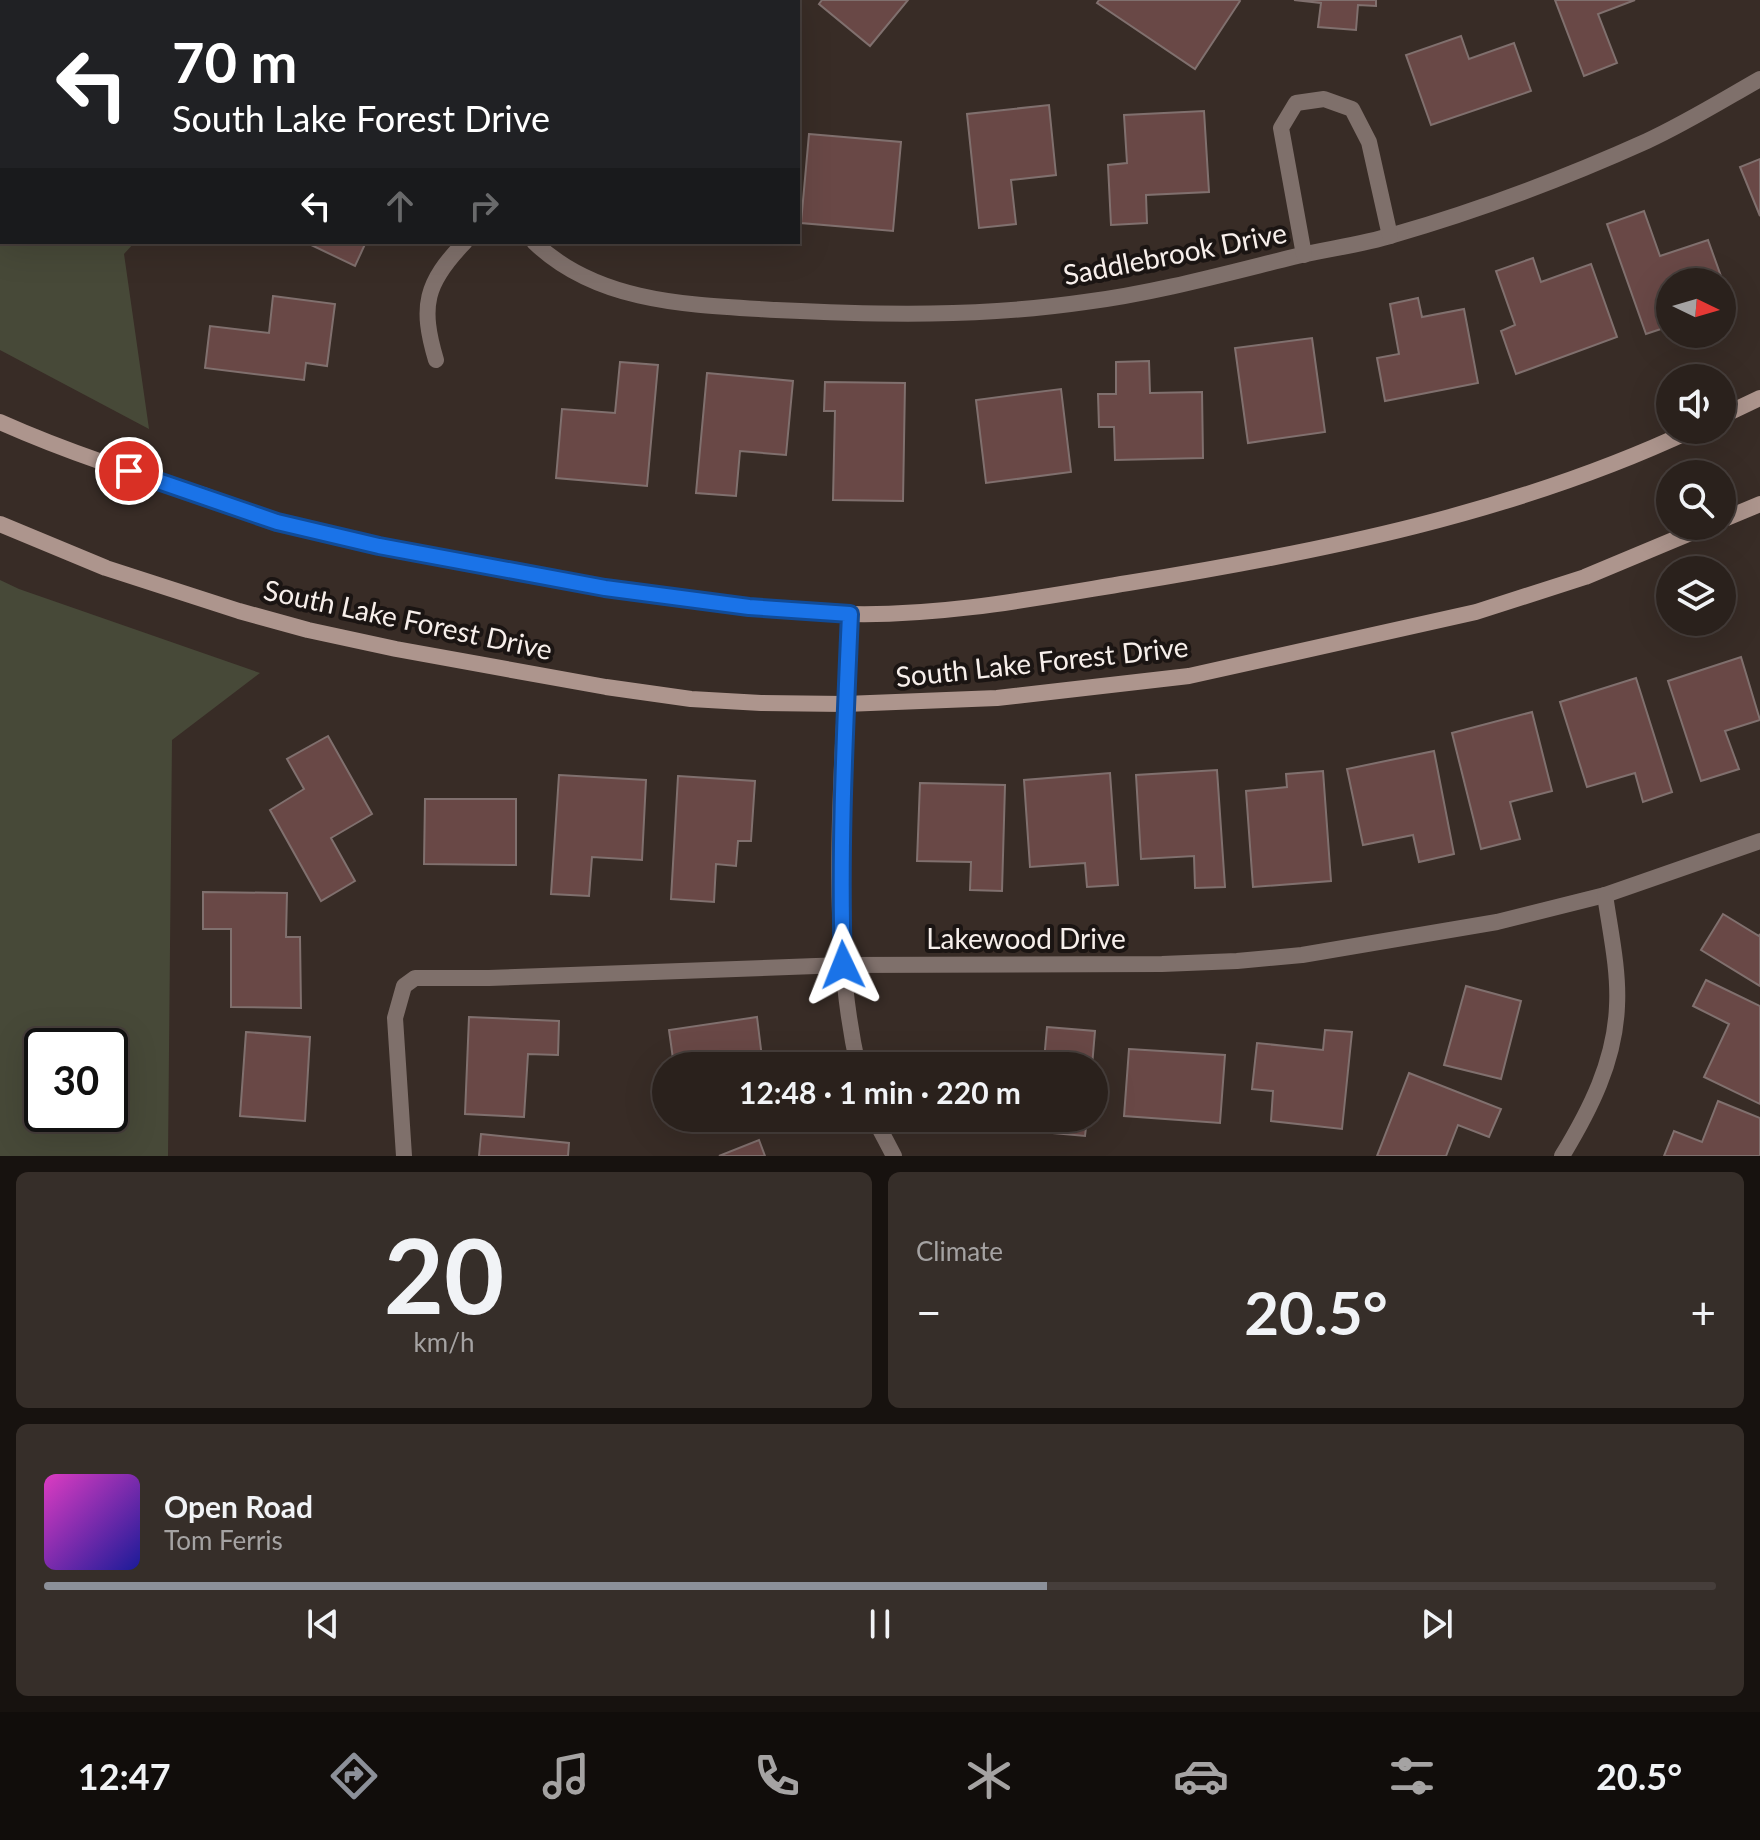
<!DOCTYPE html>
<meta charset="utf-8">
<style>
:root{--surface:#2a211c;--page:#362e29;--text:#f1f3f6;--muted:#a5a3a3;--line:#463e3b;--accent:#8c9099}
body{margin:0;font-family:Lato,sans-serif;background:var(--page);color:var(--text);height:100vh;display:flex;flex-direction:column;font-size:30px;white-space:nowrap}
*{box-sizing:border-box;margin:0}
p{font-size:26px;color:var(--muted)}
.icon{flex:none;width:44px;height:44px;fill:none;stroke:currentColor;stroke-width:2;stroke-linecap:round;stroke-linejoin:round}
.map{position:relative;height:1156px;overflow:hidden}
.panel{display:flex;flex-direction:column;gap:16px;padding:16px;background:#17120f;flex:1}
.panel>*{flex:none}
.banner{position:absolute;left:0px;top:0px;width:800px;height:244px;box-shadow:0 8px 32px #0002,0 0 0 2px var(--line);background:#202124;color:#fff;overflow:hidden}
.needle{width:52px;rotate:95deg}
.buttons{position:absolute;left:1656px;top:268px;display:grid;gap:16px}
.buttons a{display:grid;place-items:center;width:80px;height:80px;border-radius:50%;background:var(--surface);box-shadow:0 8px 32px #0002,0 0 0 2px var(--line);font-size:40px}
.speed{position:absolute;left:24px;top:1028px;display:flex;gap:16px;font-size:40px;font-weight:700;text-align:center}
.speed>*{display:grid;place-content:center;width:104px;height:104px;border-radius:50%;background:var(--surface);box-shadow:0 8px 32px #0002,0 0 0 2px var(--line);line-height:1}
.speed .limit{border:4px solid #111;border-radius:12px;background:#fff;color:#111}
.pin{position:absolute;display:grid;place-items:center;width:68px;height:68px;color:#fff;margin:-34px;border:4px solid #fff;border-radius:50%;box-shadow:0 2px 8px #0007}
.me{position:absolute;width:88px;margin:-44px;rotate:358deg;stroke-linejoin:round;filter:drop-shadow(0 0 6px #0008)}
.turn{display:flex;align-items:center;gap:28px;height:168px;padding:0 40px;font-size:36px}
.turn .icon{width:104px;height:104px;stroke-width:2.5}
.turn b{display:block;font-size:56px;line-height:68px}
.lanes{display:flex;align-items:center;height:76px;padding:0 40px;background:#0003;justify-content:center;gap:40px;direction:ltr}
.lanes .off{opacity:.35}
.big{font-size:60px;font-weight:700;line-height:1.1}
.panel .widget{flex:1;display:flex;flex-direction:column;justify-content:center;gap:12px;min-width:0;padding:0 28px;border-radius:12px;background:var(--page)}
.panel .dial{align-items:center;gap:0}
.dial b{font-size:104px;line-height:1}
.song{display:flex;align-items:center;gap:24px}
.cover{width:96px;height:96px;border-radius:12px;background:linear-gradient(135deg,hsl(310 70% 55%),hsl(240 70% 35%))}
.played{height:8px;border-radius:4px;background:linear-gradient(90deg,var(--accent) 60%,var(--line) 60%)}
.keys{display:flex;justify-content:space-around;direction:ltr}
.heat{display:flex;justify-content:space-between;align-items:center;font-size:44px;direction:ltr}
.panel .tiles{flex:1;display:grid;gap:16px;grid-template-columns:1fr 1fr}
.widget:last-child{grid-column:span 2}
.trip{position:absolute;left:652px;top:1052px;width:456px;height:80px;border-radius:40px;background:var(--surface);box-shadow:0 8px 32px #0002,0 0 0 2px var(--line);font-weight:700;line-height:80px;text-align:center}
.tabs{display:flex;height:128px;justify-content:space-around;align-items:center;background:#110d0b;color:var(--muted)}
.tabs .icon{width:56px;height:56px}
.tabs .on{color:var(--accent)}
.tabs b{font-size:36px;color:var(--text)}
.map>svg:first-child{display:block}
.green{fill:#474938;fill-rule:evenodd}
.building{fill:#694846;stroke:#80706e;stroke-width:2}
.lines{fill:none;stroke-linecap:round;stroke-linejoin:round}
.street{stroke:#7f706b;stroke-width:16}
.secondary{stroke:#ad958d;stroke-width:16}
.route-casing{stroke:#114b97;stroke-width:20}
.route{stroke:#1a73e8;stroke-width:14}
.labels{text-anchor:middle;stroke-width:8;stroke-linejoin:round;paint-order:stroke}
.street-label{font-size:28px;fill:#f7efeb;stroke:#1b1513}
</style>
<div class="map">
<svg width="1760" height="1156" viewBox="0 0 1760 1156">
<rect width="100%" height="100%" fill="#382c26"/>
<g class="green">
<path d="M0 0H373L2 2V242H135L124 254 149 429 0 350Z"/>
<path d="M0 580 19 589 260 673 172 740 168 1156H0ZM42 1046H110V1114H42Z"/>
</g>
<g class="building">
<path d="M459 0H554L553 2Z"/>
<path d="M822 0H908L870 46 819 4Z"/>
<path d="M1099 0H1239L1240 1 1195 69 1097 3Z"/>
<path d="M1294 0H1376V6L1358 5 1356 30 1318 27 1321 3Z"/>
<path d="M1555 0H1635L1598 14 1617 63 1584 76Z"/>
<path d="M1461 36 1469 59 1514 43 1531 91 1431 125 1406 55Z"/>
<path d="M1049 105 1056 175 1011 180 1016 224 979 228 967 114Z"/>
<path d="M1204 111 1209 192 1146 195 1147 223 1111 225 1108 165 1127 163 1124 115Z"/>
<path d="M809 134 901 142 893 231 801 223Z"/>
<path d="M1760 159V216L1740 167Z"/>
<path d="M1644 211 1660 256 1708 240 1731 304 1722 307V282H1670V326L1646 334 1607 224Z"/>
<path d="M305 242H366L355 266Z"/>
<path d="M1533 258 1541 282 1591 264 1617 337 1516 374 1501 331 1515 325 1496 271Z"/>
<path d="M273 296 335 304 327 366 306 363 304 380 205 368 210 326 269 333Z"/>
<path d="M1418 298 1422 317 1464 309 1478 383 1385 401 1377 358 1399 354 1390 304Z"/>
<path d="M1312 338 1325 432 1248 443 1235 348Z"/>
<path d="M1149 361 1150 393 1202 392 1203 458 1115 460 1114 427H1099L1098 394H1116V362Z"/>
<path d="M620 362 658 365 647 486 556 478 562 409 615 413Z"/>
<path d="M707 373 793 381 786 455 740 451 736 496 696 493Z"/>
<path d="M825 382 905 383 903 501 833 500 835 411H824Z"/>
<path d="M1061 389 1071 472 986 483 976 400Z"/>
<path d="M1741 657 1760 720 1725 731 1739 769 1701 781 1668 681Z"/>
<path d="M1636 678 1672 792 1643 802 1635 773 1587 787 1560 702Z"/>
<path d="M1532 712 1552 791 1510 802 1520 839 1481 849 1452 733Z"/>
<path d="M328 736 372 814 331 838 355 881 321 901 270 810 304 789 287 759Z"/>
<path d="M1434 751 1454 854 1419 862 1413 835 1363 845 1347 769Z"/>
<path d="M1217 770 1225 887 1195 888 1194 856 1141 859 1136 775Z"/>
<path d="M1323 771 1331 881 1253 887 1246 791 1287 787 1286 774Z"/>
<path d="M1110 773 1118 885 1087 887 1085 863 1030 867 1024 780Z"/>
<path d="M559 775 646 780 642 860 592 857 589 896 551 894Z"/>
<path d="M678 776 755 781 751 841H738L736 866 716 864 714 902 671 899Z"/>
<path d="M920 783 1005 785 1002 891 970 890 971 862 917 861Z"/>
<path d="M425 799H516V865L424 864Z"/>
<path d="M203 892 287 893 286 937H300L301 1008 231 1007V929H203Z"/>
<path d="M1723 914 1759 936 1760 934V986L1701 950Z"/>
<path d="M1706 980 1760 1006V1104L1704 1077 1729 1024 1693 1006Z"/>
<path d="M1466 986 1521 1001 1501 1079 1444 1065Z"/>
<path d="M469 1017 559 1021 558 1055 528 1054 524 1117 465 1114Z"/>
<path d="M757 1017 763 1066H674L669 1030Z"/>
<path d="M1047 1027 1095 1031 1092 1066H1003L1004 1057 1044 1061Z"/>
<path d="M1325 1030 1352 1032 1342 1129 1271 1121 1273 1091 1252 1089 1257 1043 1323 1050Z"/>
<path d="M246 1032 310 1037 305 1121 240 1116Z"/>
<path d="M1129 1049 1225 1055 1220 1123 1124 1116Z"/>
<path d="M1409 1073 1501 1109 1489 1137 1458 1125 1446 1156H1377Z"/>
<path d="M1718 1101 1760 1118V1156H1664L1674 1131 1702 1142Z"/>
<path d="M997 1118H1087L1085 1136 996 1128Z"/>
<path d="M481 1134 569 1143 568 1156H479Z"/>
<path d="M759 1140 765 1156H719Z"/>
</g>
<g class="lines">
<g class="street">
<path d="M671 2 672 0"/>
<path d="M534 242C598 304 692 305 776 310 879 315 982 317 1085 302 1155 293 1224 274 1293 257 1326 249 1361 245 1393 235 1480 210 1565 178 1647 141 1686 123 1723 100 1760 79"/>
<path d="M1304 255 1281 128 1296 103 1324 99 1352 109 1369 142 1390 236"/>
<path d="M436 360C420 306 425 283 465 242"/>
<path d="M850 614C843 759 826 924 858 1066"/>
<path d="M874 1118 894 1156"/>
<path d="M404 1156 395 1018 404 986 415 978H489L843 965 1162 964 1237 961 1302 955 1497 922 1605 895 1760 841"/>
<path d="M1562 1156C1590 1110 1615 1061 1617 1006 1619 970 1610 930 1605 895"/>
</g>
<g class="secondary">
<path d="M1722 416 1760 398"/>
<path d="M0 422C67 452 136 474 206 496 231 505 255 515 280 523 359 545 440 557 520 572 628 592 740 611 850 614 944 616 1036 598 1128 583 1320 552 1515 513 1692 430"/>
<path d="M1722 520 1760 504"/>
<path d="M0 524 106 568 239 611 308 630 396 649 606 687 691 699 761 703 845 704 997 698 1189 676 1476 612 1585 577 1707 526"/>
</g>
</g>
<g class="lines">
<defs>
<path id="route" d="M129 471 277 522 379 546 605 588 749 607 850 614C845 731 839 848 843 965"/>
</defs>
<use href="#route" class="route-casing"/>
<use href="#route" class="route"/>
</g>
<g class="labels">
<g class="street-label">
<text transform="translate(1175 254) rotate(-11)" y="10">Saddlebrook Drive</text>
<text transform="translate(408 620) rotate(12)" y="10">South Lake Forest Drive</text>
<text transform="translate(1042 662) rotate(-6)" y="10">South Lake Forest Drive</text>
<text x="1026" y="949">Lakewood Drive</text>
</g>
</g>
</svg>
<div class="buttons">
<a><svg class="needle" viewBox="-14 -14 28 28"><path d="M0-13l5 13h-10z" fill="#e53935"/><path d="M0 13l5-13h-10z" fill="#a5a3a3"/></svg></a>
<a><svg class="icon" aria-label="sound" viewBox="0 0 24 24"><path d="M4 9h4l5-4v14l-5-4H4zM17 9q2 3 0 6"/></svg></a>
<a><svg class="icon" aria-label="search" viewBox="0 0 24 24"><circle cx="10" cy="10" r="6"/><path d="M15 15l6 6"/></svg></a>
<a><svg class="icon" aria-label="layers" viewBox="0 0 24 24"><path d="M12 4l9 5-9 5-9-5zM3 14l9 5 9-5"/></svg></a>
</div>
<div class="speed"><div class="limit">30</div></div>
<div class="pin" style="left:129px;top:471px;background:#d93025"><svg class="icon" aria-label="arrive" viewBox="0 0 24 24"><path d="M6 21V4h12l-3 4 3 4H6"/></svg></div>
<svg class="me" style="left:843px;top:965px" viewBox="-20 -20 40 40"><path d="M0-17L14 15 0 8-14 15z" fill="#1a73e8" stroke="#fff" stroke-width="4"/></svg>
<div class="trip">12:48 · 1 min · 220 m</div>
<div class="banner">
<div class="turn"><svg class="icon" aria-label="left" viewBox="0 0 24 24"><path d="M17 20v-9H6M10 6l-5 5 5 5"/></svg><div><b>70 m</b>South Lake Forest Drive</div></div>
<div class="lanes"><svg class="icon" aria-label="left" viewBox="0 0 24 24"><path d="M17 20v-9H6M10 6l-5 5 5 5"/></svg><svg class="icon off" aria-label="ahead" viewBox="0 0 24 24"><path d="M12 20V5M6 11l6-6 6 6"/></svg><svg class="icon off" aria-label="right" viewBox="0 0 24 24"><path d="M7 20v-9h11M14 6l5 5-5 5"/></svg></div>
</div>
</div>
<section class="panel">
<div class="tiles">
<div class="widget dial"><b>20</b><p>km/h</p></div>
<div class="widget"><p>Climate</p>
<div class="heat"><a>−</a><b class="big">20.5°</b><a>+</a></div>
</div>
<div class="widget">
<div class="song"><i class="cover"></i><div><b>Open Road</b><p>Tom Ferris</p></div></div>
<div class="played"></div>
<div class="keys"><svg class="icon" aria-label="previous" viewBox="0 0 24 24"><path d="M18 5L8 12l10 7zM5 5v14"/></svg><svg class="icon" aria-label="pause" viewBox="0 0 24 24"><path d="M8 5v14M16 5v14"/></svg><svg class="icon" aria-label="next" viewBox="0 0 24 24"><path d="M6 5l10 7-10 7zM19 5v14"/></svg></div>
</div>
</div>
</section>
<nav class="tabs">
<b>12:47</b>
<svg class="icon on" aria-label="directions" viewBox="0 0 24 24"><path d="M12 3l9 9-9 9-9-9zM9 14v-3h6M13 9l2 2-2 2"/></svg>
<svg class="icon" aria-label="music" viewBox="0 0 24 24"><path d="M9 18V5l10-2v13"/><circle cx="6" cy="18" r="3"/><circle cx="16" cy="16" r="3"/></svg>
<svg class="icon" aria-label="phone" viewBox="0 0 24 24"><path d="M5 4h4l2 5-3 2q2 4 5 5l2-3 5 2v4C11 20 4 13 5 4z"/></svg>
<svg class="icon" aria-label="climate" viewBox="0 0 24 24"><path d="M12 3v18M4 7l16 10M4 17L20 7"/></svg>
<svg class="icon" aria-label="car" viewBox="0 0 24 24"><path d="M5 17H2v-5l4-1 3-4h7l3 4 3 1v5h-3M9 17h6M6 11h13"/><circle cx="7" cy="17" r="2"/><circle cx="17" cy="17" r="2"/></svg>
<svg class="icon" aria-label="filters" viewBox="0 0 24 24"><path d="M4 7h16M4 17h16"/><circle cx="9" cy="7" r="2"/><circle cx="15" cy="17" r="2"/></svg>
<b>20.5°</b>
</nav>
